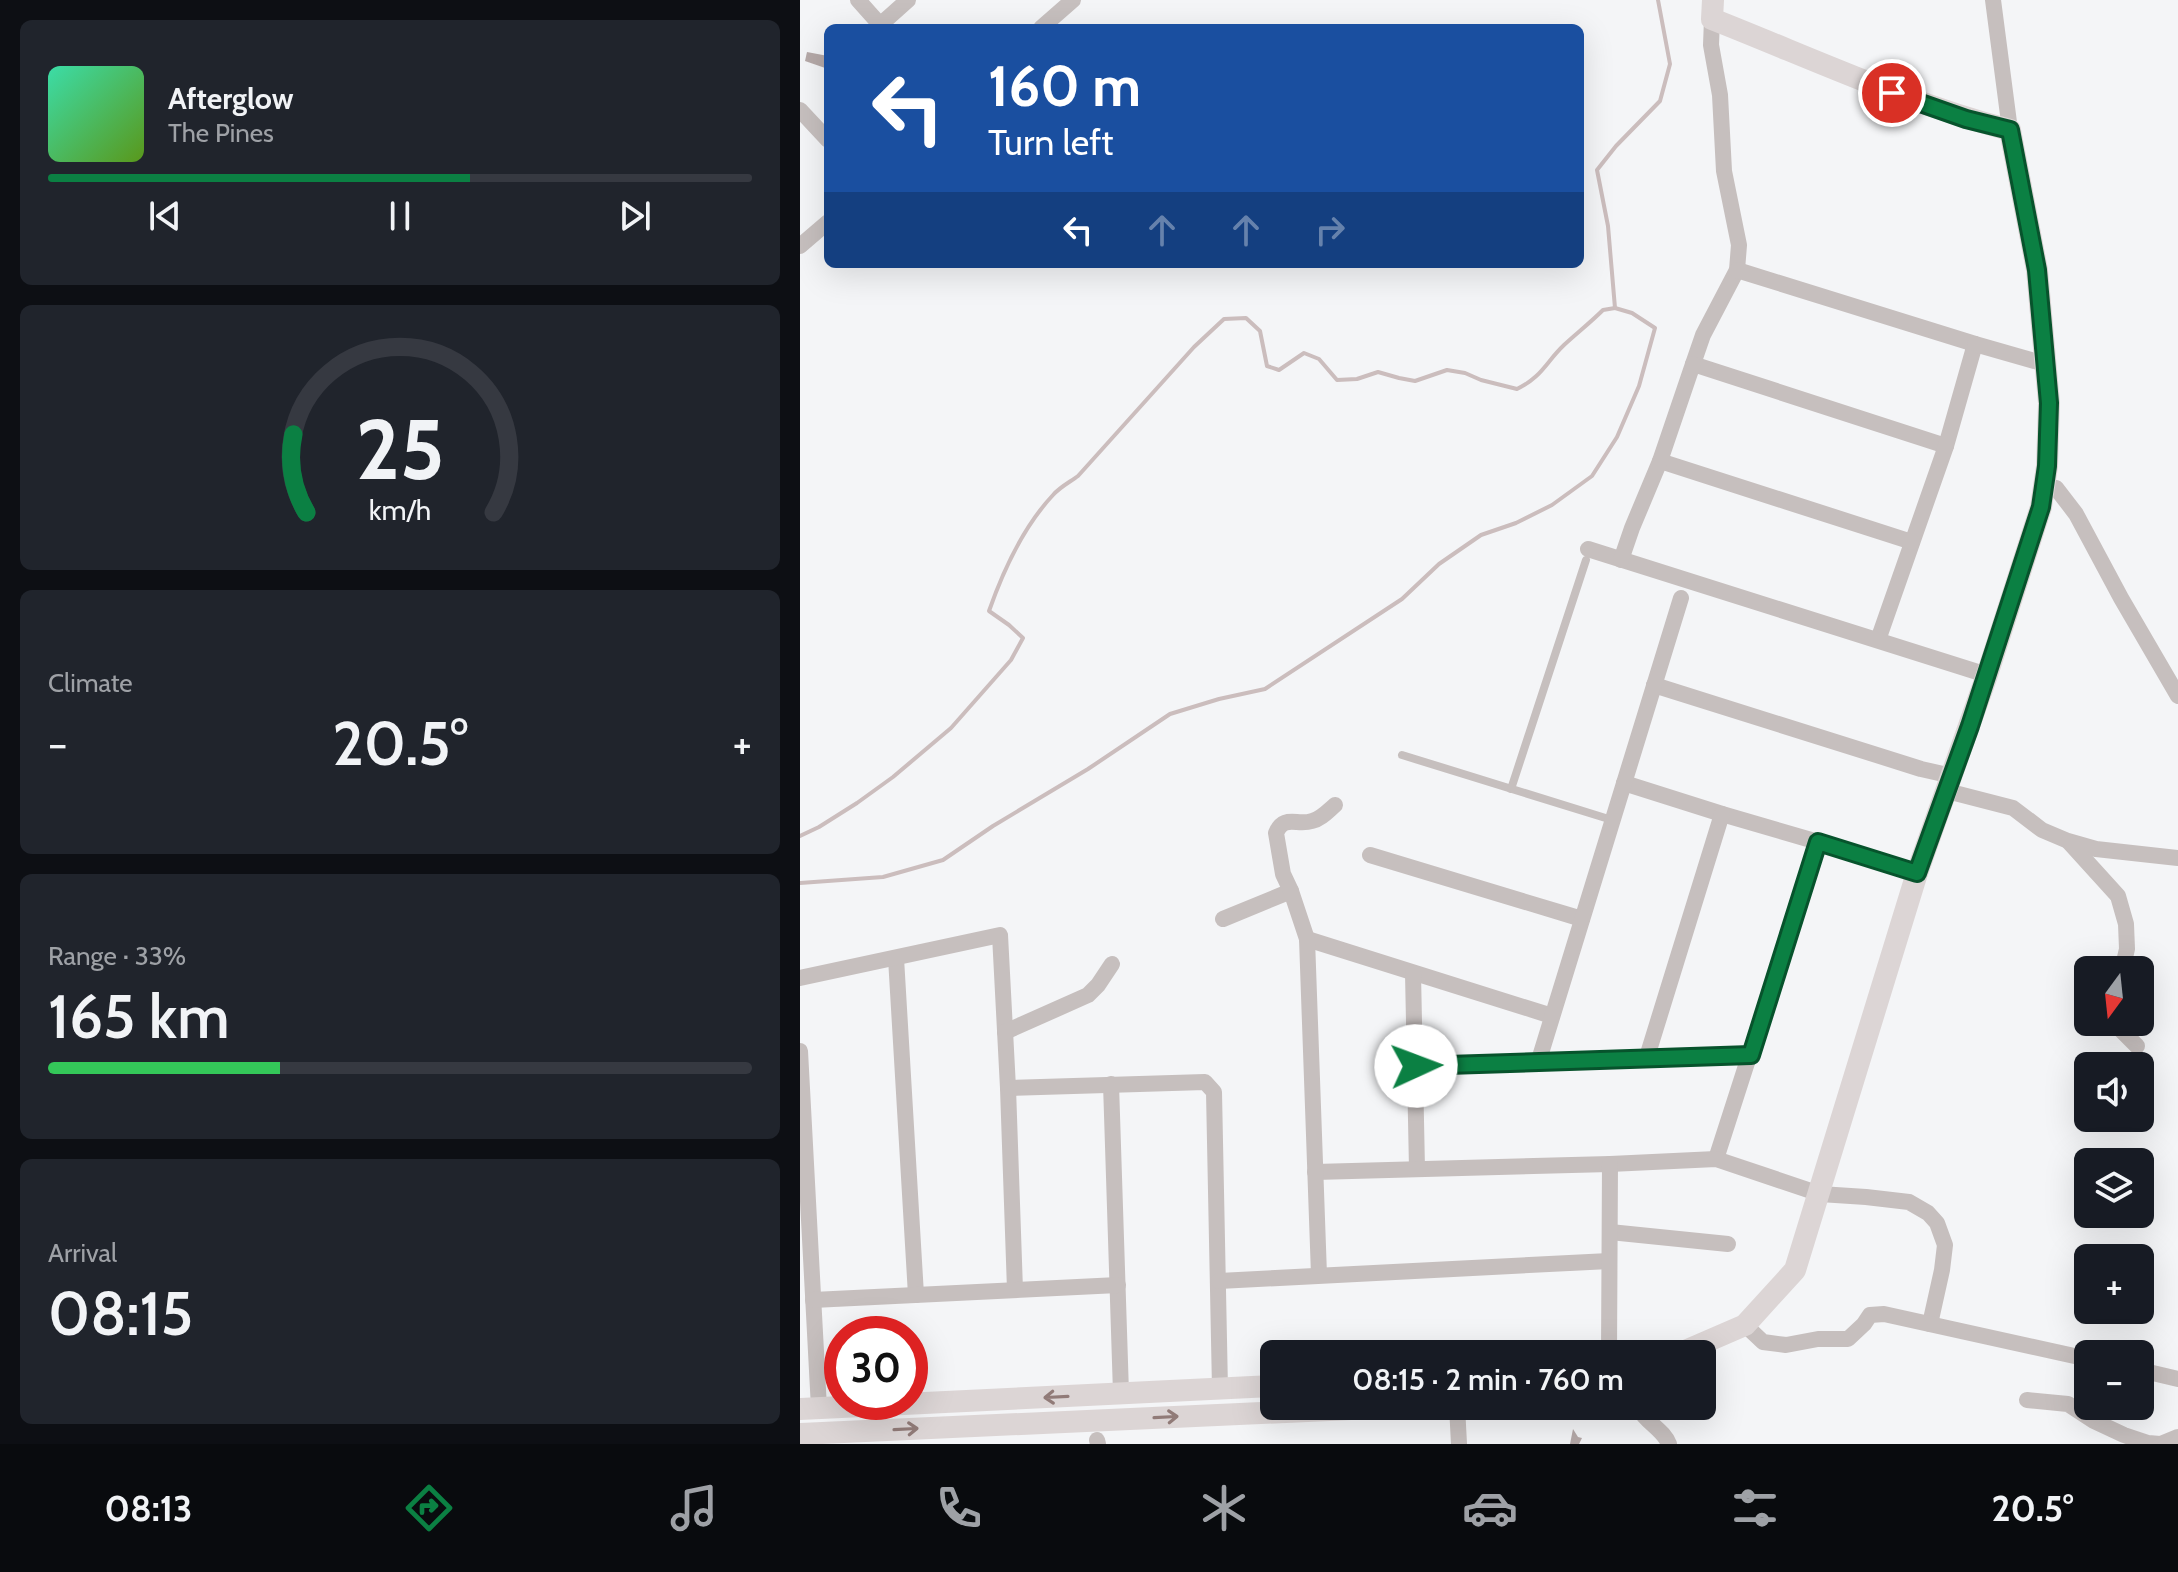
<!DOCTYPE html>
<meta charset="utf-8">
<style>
:root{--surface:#171b24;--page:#20242c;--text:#f1f3f6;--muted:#9ea1a6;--line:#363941;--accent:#0b8043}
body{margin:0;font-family:Cabin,sans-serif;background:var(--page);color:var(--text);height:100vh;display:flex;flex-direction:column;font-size:30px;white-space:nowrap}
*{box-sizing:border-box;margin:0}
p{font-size:26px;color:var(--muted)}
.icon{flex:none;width:44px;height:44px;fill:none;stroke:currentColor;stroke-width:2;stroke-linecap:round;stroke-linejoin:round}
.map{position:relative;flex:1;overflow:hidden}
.details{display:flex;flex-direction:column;gap:20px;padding:20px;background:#0d0f14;width:800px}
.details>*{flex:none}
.banner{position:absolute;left:24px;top:24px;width:760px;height:244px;border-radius:12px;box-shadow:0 8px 32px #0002;background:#1a4fa0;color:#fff;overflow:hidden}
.needle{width:52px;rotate:195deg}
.tools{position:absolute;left:1274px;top:956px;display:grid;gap:16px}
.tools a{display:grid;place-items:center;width:80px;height:80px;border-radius:12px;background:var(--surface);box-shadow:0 8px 32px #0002;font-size:40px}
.speed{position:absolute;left:24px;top:1316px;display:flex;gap:16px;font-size:40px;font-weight:700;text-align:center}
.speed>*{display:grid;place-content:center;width:104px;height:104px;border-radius:50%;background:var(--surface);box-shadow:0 8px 32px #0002;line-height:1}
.speed .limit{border:12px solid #d22;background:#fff;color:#111}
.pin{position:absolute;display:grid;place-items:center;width:68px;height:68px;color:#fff;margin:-34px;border:4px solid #fff;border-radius:50%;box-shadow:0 2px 8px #0007}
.me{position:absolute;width:88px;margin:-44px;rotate:88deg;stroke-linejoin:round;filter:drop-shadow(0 0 6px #0008)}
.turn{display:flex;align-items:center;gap:28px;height:168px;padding:0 32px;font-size:36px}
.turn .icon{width:104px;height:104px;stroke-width:2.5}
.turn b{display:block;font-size:56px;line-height:68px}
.lanes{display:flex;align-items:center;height:76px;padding:0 32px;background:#0003;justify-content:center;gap:40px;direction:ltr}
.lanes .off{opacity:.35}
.big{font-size:60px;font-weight:600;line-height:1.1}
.details .widget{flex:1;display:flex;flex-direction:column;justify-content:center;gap:12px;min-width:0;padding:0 28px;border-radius:12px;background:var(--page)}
.details .dial{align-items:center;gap:0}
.dial svg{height:208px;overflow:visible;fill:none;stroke:var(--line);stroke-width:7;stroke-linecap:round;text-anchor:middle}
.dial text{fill:var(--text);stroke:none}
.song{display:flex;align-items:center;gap:24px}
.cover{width:96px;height:96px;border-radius:12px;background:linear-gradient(135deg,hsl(160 70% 55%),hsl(90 70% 35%))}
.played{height:8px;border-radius:4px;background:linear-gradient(90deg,var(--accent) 60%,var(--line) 60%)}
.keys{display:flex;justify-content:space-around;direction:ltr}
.heat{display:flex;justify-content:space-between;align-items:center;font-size:44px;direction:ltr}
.charge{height:12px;border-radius:6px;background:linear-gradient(90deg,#34c759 33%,var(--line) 0)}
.trip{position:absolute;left:460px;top:1340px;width:456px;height:80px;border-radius:12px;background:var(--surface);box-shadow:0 8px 32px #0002;font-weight:600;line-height:80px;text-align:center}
.dock{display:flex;height:128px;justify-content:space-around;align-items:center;background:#090b0e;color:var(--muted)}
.dock .icon{width:56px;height:56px}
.dock .on{color:var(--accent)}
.dock b{font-size:36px;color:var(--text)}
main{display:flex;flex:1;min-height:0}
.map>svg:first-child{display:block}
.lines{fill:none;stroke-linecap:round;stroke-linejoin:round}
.stream{stroke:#cbbdbd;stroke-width:4}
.building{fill:#b5a9a8}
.lane{stroke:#c6bfbe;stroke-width:8}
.street{stroke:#c6bfbe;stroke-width:16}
.secondary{stroke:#dcd5d5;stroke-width:22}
.oneway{stroke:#917b78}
.route-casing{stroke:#07532c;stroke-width:20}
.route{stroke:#0b8043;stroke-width:14}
</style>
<main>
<section class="details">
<div class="widget">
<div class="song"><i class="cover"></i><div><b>Afterglow</b><p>The Pines</p></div></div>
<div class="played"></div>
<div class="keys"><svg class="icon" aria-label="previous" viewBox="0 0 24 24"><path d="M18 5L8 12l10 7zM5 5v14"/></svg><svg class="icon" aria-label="pause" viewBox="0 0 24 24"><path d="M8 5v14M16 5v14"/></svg><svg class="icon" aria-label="next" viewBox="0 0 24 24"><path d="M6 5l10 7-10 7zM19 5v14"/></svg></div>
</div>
<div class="widget dial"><svg viewBox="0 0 100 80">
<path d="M14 69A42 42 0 1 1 86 69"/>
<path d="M14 69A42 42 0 0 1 9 39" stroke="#0b8043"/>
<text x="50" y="56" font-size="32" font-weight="700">25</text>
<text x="50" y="72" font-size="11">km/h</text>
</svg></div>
<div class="widget"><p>Climate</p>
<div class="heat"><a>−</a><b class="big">20.5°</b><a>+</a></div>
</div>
<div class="widget"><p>Range · 33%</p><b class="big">165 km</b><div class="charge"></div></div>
<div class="widget"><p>Arrival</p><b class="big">08:15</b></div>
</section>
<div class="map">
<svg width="1378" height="1444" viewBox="0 0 1378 1444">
<rect width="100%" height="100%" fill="#f4f5f7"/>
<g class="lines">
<g class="stream">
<path d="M0 836 19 827 57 803 93 777 151 728 211 660 223 638 209 625 189 611C203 571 224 526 253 495 260 487 270 482 278 476L394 347 424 319 446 318 460 331 467 366 479 370 504 353 519 359 537 380 557 379 578 372 599 378 615 381 647 370 665 373 681 380 717 389C742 377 746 362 764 345 777 333 791 322 803 310L815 308"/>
<path d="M0 883 83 877 143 860 193 826 288 769 370 714 419 699 465 689 602 599 639 564 681 535 716 523 752 505 792 476 817 437 839 386 855 328 832 313 815 308 808 226 797 170 816 146 860 101 870 64 858 0"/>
</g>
</g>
<g class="building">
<path d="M7 52 28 56V69L5 61Z"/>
<path d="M773 1429 778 1437 782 1438 779 1444H770Z"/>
</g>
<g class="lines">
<g class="lane">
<path d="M602 755 812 820"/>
<path d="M711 789 786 560"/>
</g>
<g class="street">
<path d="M58 0 83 28"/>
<path d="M1193 0 1210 130"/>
<path d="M912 19 911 45 920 95 924 171 939 245 937 270 903 335 893 364 1146 446"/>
<path d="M80 25 108 0"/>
<path d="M241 28 273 0"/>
<path d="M0 110 28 140"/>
<path d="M0 246 28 222"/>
<path d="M937 270 1175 344 1146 446 1078 640"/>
<path d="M1175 344 1245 364"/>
<path d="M860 461 1112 542"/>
<path d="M1244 485 1256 488 1276 514 1321 598 1378 696"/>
<path d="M788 549 1187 675"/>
<path d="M821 560 832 528 860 461 893 364"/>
<path d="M854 685 1121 769 1152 776"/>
<path d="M824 783 922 814 1018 842 916 1159"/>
<path d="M1147 791 1213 808 1242 830 1268 841 1296 849 1378 858"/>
<path d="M1018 842 1117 873"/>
<path d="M1269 842 1318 896 1326 924 1327 949 1322 970"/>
<path d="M570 855 782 919"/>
<path d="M423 919 491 891"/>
<path d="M507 939 752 1016"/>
<path d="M96 958 116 1295"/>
<path d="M613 973 617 1169"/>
<path d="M0 978 200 935 208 1088 215 1290"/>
<path d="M1318 1022 1320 1029 1337 1046"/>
<path d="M205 1032 288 995 298 985 312 964"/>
<path d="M0 1051 19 1408"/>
<path d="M846 1060 922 814"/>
<path d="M738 1063 881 598"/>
<path d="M616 1066 951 1055"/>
<path d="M311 1084 321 1393"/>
<path d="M208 1088 405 1082 414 1092 420 1389"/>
<path d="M515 1172 810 1164 916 1159 1020 1194 1066 1197 1109 1202 1128 1213 1137 1223 1145 1245 1142 1270 1130 1324"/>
<path d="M810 1232 928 1244"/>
<path d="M519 1275 507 939 491 891 483 874 476 833C484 814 497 826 512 821 521 819 528 811 535 805"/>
<path d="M419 1281 809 1261"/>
<path d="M13 1300 318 1285"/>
<path d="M945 1325 963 1342 986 1345 1018 1339H1048L1064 1324 1070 1315 1084 1314 1288 1359"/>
<path d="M809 1354 810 1164"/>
<path d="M1340 1370 1378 1379"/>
<path d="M1227 1400 1268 1404 1294 1421 1324 1435 1348 1443 1360 1444"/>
<path d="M657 1406 659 1444"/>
<path d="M837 1406C847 1424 863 1429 869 1444"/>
<path d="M297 1440 298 1444"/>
<path d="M1361 1444 1378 1437"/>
</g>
<g class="secondary">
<path d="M878 1354 945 1325 995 1270 1117 873 1187 675 1241 507 1247 466 1249 403 1237 270 1210 130C1107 103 1011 58 912 19L913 0"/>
<path d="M0 1409 474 1386"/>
<path d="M0 1434 617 1406"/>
</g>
</g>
<defs><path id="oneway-shaft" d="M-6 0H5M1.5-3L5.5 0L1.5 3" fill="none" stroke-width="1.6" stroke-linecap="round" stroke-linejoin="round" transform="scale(2)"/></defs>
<g class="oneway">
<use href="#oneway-shaft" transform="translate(256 1397) rotate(177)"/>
<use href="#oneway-shaft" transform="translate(366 1417) rotate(-3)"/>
<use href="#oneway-shaft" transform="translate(106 1429) rotate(-3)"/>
</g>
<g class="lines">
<defs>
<path id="route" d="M616 1066 951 1055 1018 842 1117 873 1170 726 1241 507 1247 466 1249 403 1237 270 1210 130 1166 119 1092 93"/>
</defs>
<use href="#route" class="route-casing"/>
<use href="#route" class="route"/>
</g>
</svg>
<div class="tools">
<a><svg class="needle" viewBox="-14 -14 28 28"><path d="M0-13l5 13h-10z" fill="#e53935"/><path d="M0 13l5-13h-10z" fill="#9ea1a6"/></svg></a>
<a><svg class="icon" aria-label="sound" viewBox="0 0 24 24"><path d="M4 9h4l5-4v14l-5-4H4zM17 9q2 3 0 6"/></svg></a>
<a><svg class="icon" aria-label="layers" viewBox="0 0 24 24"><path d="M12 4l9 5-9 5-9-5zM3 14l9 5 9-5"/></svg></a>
<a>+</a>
<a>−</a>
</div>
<div class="speed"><div class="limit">30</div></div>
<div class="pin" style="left:1092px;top:93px;background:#d93025"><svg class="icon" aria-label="arrive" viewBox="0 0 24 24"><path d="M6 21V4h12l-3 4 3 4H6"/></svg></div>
<svg class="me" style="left:616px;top:1066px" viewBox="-20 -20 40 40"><circle r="19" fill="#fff"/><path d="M0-13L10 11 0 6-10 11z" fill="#0b8043"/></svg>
<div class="trip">08:15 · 2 min · 760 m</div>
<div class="banner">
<div class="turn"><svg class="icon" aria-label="left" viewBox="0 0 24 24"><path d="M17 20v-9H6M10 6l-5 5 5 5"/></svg><div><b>160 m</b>Turn left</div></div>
<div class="lanes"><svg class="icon" aria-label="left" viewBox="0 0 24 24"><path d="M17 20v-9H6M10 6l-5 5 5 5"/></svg><svg class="icon off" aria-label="ahead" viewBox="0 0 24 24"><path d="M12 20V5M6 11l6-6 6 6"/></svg><svg class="icon off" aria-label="ahead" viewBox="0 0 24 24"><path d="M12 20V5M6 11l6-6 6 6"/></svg><svg class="icon off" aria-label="right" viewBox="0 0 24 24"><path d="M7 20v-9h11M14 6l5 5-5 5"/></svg></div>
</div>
</div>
</main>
<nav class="dock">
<b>08:13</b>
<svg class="icon on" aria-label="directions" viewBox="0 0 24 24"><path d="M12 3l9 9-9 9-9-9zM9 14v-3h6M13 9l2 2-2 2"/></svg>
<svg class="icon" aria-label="music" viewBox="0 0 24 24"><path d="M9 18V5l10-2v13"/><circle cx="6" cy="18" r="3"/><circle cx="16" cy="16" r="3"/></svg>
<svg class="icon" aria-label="phone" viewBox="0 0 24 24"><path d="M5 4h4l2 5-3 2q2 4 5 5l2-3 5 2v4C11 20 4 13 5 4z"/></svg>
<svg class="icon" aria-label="climate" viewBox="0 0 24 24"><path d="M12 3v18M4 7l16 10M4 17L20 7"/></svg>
<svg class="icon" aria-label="car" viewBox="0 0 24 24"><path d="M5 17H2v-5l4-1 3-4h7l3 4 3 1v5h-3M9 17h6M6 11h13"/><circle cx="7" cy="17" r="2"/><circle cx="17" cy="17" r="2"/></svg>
<svg class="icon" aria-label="filters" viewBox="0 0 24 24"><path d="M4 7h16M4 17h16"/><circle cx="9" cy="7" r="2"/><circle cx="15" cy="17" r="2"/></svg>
<b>20.5°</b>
</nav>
